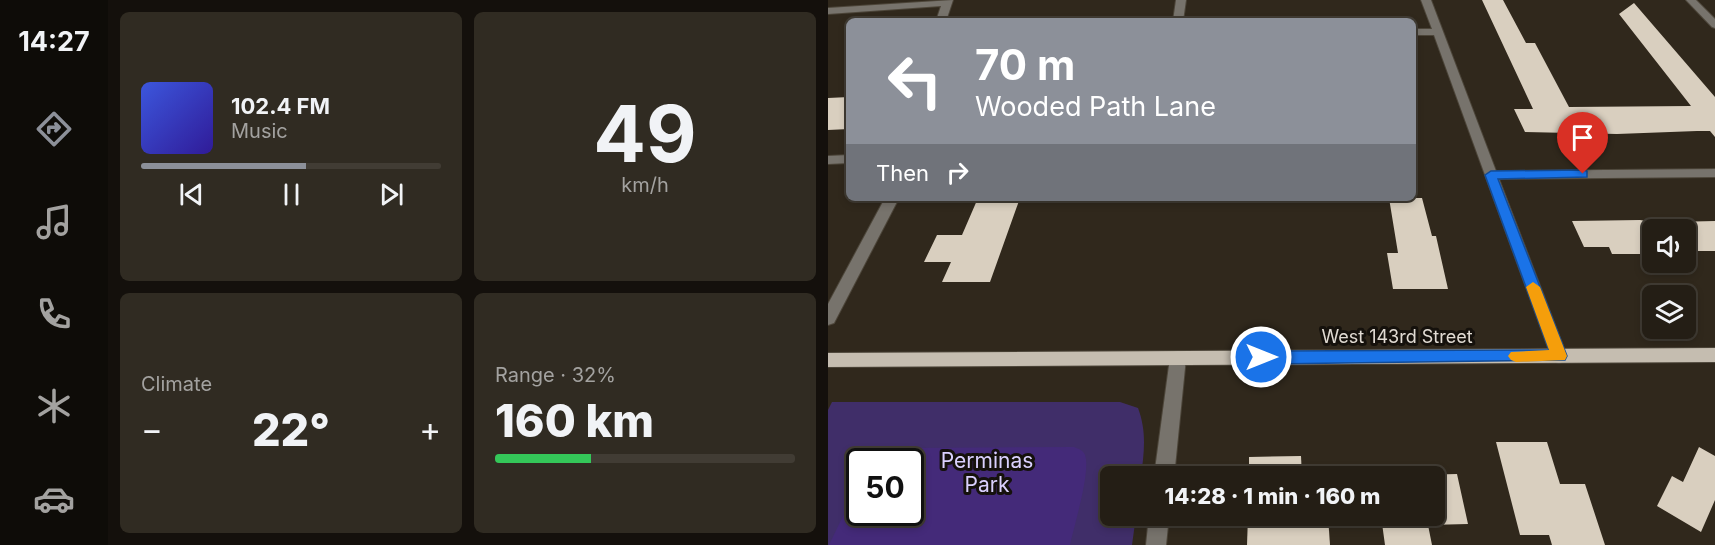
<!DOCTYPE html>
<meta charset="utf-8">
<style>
:root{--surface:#241e15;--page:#302b22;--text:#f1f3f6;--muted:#a3a2a0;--line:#413c34;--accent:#8c9099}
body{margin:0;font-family:Inter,sans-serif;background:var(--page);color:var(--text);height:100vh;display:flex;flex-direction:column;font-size:22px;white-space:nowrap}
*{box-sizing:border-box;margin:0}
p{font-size:20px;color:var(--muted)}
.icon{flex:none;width:33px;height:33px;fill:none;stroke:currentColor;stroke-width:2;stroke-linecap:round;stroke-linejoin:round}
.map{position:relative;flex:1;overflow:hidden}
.details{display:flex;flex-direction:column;gap:12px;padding:12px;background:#14100c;width:720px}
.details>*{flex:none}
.top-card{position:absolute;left:18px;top:18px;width:570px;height:183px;border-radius:9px;box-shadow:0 3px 9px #0003,0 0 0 2px var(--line);background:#8c9099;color:#fff;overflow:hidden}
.tools{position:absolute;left:814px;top:219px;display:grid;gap:12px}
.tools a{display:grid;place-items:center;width:54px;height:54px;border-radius:9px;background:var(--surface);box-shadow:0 3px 9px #0003,0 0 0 2px var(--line);font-size:30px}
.speed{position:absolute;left:18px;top:448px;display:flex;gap:12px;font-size:30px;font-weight:700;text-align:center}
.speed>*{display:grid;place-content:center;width:78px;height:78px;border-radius:50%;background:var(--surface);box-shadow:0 3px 9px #0003,0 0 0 2px var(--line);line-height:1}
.speed .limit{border:3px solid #111;border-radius:9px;background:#fff;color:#111}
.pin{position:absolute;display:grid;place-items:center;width:51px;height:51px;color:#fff;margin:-62px -26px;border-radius:50% 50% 50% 0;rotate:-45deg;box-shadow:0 0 6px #0007}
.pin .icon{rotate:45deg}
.me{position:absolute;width:66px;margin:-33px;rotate:90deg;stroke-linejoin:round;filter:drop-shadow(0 0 4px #0008)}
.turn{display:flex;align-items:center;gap:21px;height:126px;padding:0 30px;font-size:27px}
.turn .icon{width:78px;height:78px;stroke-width:2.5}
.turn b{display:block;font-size:42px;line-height:51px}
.then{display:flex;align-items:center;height:57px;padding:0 30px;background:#0003;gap:12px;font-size:22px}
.big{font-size:45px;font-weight:800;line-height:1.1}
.details .tile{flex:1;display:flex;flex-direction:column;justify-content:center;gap:9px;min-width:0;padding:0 21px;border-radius:9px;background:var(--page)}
.details .dial{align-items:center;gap:0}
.dial b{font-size:78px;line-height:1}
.song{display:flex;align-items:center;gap:18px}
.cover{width:72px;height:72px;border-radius:9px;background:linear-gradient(135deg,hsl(230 70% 55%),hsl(250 70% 35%))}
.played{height:6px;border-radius:3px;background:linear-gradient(90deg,var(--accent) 55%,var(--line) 55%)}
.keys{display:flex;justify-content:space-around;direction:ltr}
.heat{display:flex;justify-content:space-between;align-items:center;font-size:33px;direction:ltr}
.charge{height:9px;border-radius:4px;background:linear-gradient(90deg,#34c759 32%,var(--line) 0)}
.details .tiles{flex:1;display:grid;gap:12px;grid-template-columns:repeat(2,1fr)}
.trip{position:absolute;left:272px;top:466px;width:345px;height:60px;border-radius:9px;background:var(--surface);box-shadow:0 3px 9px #0003,0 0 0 2px var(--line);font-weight:800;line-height:60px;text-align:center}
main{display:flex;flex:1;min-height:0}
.tab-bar{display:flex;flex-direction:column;width:108px;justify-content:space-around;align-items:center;background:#0e0c08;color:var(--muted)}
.tab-bar .icon{width:42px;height:42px}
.tab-bar .active{color:var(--accent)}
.tab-bar b{font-size:27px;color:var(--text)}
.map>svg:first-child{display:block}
.green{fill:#402e69;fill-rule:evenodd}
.water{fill:#442a79}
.building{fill:#d9cfbf}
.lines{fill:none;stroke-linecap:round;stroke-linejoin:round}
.minor-casing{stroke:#4c4539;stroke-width:2}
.major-casing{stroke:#4c4539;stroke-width:2}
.minor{fill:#77736c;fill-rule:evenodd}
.major{fill:#c5bdb0;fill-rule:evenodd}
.route{fill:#1a73e8;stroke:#114b97;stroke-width:1.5}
.slow{fill:#f59e0b}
.labels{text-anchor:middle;stroke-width:6;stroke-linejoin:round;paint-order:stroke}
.street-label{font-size:18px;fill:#e1dbd3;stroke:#15110c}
.near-park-label{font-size:21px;fill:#dad0fe;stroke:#15110c}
</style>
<main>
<nav class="tab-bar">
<b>14:27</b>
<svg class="icon active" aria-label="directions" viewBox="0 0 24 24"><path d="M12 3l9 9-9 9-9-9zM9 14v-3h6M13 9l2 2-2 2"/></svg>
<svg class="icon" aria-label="music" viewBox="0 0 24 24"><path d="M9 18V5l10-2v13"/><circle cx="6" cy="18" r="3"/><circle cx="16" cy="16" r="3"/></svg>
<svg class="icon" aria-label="phone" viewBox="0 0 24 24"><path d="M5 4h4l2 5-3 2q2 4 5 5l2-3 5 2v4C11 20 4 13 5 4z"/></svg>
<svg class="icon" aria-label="climate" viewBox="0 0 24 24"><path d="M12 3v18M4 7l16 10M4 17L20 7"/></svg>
<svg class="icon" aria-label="car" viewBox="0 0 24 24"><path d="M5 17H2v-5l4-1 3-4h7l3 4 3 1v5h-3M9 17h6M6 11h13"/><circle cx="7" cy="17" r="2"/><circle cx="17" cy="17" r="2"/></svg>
</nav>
<section class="details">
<div class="tiles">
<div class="tile">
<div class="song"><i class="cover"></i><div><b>102.4 FM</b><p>Music</p></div></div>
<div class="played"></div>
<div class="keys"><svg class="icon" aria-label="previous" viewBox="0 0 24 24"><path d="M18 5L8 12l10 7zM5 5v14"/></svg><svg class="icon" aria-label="pause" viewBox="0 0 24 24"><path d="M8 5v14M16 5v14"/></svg><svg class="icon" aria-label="next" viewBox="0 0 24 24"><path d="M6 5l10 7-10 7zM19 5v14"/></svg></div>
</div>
<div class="tile dial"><b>49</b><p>km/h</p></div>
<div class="tile"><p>Climate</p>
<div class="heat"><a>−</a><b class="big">22°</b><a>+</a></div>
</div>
<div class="tile"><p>Range · 32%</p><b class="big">160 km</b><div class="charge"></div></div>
</div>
</section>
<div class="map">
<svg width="887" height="545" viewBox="0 0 887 545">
<rect width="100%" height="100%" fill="#30281c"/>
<path class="green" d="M4 402H292L310 408C319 432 316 452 313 477H282V516H308L304 545H0V410ZM32 462H82V513H32Z"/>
<path class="water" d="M246 447C251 449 255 450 257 455 263 471 246 526 242 545H1L31 483 32 513H82V462H53L66 453 85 448Z"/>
<g class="building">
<path d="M654 0H675L698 43H707L741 107 863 106 791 14 806 3 887 97V137L882 131H869L789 134 697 132 686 109H705Z"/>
<path d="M21 97V129L0 130V98Z"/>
<path d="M150 198H192L162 282H114L123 262H96L109 235H134Z"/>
<path d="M561 198H594L604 236H608L620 289H565L559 253H570Z"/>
<path d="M812 220 825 222V254H784L781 247H756L744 221Z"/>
<path d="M887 221V251H862L858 245V230H849L844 222Z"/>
<path d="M668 442H719L732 484H757L777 545H724L721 535H692Z"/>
<path d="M871 447 887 456V500L873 532 829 506 844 476 855 482Z"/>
<path d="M473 456 474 477H421V457Z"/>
<path d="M629 474 640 524 600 525 604 545H557L553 516H606V477L548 476Z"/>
<path d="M420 516H500L502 545H419Z"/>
</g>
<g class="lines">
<defs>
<g id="minor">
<path d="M125 0 118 21H108L113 6 0 14V8Z"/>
<path d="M348 0H358L355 21H345Z"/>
<path d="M593 0H603L668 171 887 169V177L671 179 739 356 737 361 731 363 725 361 723 356 606 35H585V29H604Z"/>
<path d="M858 0H868L887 19V28L884 27Z"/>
<path d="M21 155V163L0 164V156Z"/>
<path d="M57 198H71L6 323 0 325V304Z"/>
<path d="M350 351 356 353 358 358 346 477H326L342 358 344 353Z"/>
<path d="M321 516H341L338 545H318Z"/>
</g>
<path id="major" d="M887 348V362L0 367V353Z"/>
</defs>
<use href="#minor" class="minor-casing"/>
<use href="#major" class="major-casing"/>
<use href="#minor" class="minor"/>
<use href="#major" class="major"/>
</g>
<path class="route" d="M755 170 759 171V177L670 179 739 356 737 360 433 364 428 362 426 357 428 353 433 351 721 350 657 175 663 171Z"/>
<path class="slow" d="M705 282 712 287 739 356 737 360 688 362 683 360 680 356 683 352 721 350 698 287Z"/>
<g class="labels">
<g class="street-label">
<text x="569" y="343">West 143rd Street</text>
</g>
<g class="near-park-label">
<text x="159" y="468">Perminas<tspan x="159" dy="24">Park</tspan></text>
</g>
</g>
</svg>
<div class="tools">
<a><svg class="icon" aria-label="sound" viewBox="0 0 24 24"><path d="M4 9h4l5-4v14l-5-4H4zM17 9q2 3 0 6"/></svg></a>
<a><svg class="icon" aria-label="layers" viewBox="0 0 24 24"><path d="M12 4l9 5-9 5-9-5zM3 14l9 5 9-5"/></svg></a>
</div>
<div class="speed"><div class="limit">50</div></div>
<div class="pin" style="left:755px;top:174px;background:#d93025"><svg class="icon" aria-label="arrive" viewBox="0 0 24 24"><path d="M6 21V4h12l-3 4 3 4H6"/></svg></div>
<svg class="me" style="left:433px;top:357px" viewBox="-20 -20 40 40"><circle r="17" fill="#1a73e8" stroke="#fff" stroke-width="3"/><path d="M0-11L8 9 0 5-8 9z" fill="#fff"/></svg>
<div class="trip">14:28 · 1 min · 160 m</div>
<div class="top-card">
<div class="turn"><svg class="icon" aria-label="left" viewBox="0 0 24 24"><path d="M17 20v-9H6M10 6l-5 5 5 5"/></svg><div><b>70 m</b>Wooded Path Lane</div></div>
<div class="then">Then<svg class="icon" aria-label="right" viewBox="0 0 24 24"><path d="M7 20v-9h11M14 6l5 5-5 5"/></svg></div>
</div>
</div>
</main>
